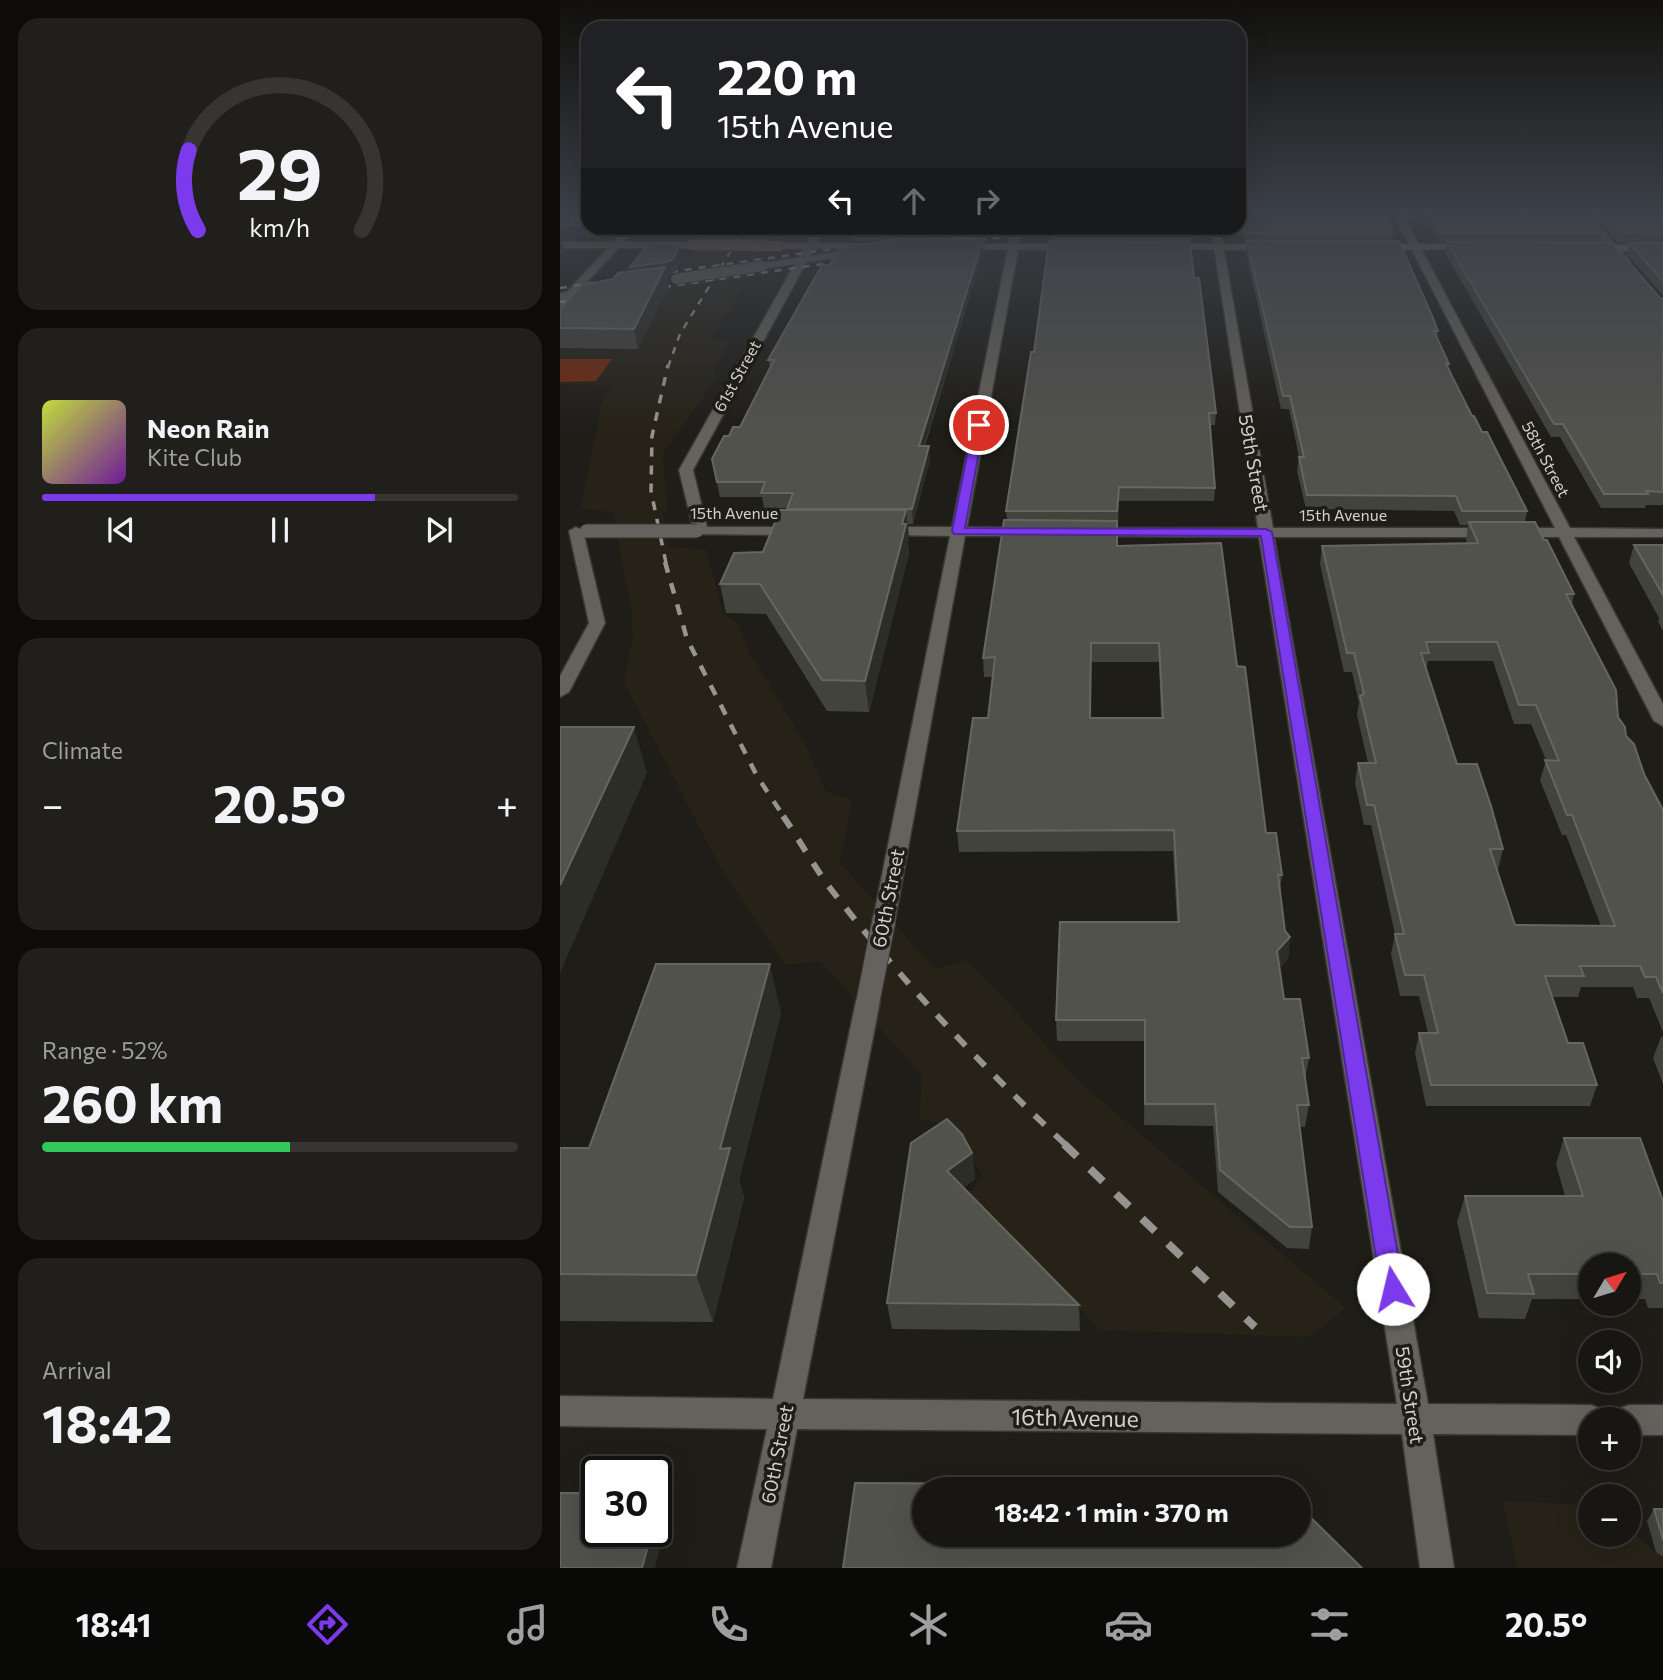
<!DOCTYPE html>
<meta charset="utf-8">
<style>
:root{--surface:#171612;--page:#201f1b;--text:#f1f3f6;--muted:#9e9f9f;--line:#363532;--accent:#7c3aed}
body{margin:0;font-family:Commissioner,sans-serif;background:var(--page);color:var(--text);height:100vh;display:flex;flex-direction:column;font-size:26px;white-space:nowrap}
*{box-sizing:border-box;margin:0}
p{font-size:23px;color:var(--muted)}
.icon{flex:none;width:38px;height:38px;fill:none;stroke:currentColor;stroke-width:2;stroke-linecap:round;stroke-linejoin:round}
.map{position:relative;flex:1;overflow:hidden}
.drawer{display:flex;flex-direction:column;gap:18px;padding:18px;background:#0d0c0a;width:560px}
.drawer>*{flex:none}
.top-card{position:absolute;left:21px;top:21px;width:665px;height:214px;border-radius:21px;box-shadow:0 7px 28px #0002,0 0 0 2px var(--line);background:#202124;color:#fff;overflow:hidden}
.needle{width:46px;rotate:52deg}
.tools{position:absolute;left:1018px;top:1253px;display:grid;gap:14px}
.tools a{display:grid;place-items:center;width:63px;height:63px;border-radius:50%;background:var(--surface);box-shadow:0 7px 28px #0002,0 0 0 2px var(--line);font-size:35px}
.speed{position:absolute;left:21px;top:1456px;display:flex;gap:14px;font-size:35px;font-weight:700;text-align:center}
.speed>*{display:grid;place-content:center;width:91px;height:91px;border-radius:50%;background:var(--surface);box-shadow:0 7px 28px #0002,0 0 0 2px var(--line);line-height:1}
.speed .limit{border:4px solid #111;border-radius:10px;background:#fff;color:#111}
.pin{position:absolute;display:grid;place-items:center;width:60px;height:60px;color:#fff;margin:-30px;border:4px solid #fff;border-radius:50%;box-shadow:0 2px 7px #0007}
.me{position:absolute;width:77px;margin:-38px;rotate:351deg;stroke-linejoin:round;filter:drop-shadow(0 0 5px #0008)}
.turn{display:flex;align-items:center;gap:24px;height:147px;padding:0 21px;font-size:32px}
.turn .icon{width:91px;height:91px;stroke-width:2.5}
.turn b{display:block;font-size:49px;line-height:60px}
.lanes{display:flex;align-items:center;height:66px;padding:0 21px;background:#0003;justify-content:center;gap:35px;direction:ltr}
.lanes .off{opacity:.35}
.big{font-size:52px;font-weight:700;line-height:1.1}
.drawer .tile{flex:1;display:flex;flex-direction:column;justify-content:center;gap:10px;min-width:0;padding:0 24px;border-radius:21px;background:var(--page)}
.drawer .dial{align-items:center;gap:0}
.dial svg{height:182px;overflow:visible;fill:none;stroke:var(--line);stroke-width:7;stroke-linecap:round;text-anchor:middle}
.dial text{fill:var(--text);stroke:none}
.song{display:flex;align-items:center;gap:21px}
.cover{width:84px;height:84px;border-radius:10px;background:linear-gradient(135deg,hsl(70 70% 55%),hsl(280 70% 35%))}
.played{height:7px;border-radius:4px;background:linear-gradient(90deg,var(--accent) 70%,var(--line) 70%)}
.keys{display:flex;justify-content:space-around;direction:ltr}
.heat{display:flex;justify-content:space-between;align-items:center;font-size:38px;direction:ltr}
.charge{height:10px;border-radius:5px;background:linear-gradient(90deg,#34c759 52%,var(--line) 0)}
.trip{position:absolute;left:352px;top:1477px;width:399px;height:70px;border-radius:35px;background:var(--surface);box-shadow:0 7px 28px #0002,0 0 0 2px var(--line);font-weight:700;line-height:70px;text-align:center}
.tabs{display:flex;height:112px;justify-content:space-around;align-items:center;background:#090907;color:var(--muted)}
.tabs .icon{width:49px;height:49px}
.tabs .active{color:var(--accent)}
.tabs b{font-size:32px;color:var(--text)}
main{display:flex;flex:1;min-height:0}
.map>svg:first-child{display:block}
.built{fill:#262217}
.green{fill:#712a0f}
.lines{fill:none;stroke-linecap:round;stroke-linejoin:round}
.minor-casing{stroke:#393734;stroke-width:3}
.tertiary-casing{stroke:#393734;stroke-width:3}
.secondary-casing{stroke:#393734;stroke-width:3}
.minor{fill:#64625c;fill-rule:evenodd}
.tertiary{fill:#64625c;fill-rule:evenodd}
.secondary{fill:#816c52;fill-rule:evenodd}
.rail-far4{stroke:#969490;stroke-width:2.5;stroke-dasharray:7 7;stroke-linecap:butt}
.rail-far3{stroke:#969490;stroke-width:3.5;stroke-dasharray:9 9;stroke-linecap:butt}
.rail-far2{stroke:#969490;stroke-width:4.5;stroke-dasharray:11 11;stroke-linecap:butt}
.rail-far1{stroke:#969490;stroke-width:6;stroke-dasharray:14 14;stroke-linecap:butt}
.rail{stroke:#969490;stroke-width:8;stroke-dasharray:18 18;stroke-linecap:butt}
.minor-bridge-far1-casing{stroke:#393734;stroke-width:15;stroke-linecap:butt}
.minor-bridge-casing{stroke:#393734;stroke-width:25;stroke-linecap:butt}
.tertiary-bridge-casing{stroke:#393734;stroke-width:12;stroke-linecap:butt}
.secondary-bridge-casing{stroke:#393734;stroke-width:12;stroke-linecap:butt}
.minor-bridge-far1{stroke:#64625c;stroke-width:13}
.minor-bridge{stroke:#64625c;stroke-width:23}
.tertiary-bridge{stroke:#64625c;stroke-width:10}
.secondary-bridge{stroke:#816c52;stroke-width:10}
.wall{fill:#42433d;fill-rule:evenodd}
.shaded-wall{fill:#2d2d28}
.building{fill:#52524d;stroke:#666661;stroke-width:2;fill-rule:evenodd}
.route{fill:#7c3aed;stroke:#51269a;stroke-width:2}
.labels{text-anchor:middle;stroke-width:7;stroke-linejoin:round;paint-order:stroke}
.far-street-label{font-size:16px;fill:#d3d1ce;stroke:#1f1d18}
.street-label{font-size:19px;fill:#d3d1ce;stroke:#1f1d18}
.near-street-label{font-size:23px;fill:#d3d1ce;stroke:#1f1d18}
</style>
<main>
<section class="drawer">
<div class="tile dial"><svg viewBox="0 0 100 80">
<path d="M14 69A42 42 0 1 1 86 69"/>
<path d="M14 69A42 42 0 0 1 10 34" stroke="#7c3aed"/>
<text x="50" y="56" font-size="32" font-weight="700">29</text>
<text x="50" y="72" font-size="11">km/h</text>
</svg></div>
<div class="tile">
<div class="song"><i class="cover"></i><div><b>Neon Rain</b><p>Kite Club</p></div></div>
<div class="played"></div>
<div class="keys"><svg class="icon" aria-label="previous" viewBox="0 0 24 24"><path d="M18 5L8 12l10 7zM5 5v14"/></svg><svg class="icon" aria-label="pause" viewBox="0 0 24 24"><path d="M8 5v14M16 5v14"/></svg><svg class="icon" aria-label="next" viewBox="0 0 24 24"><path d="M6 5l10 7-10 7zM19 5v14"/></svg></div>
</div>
<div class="tile"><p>Climate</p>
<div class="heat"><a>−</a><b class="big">20.5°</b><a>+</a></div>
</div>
<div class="tile"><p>Range · 52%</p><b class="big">260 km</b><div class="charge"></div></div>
<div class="tile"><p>Arrival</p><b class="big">18:42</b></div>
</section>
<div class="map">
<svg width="1103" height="1568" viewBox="0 0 1103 1568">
<rect width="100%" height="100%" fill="#1f1d18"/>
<g class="built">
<path d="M152 228H232L189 279 149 340 170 341 153 374 157 378 103 453 107 510 103 512 109 547 146 549 163 613 179 625 187 648 244 742 266 791 292 800 280 863 375 969 405 960 453 1008 518 1081 786 1308 750 1337 541 1330 408 1196 422 1174 383 1124 360 1119 361 1074 260 961 225 965 161 869 64 682 73 634 71 608 53 512 21 508 43 399 51 385 0 384V335L35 301 106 291Z"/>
<path d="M943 1501 1031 1505V1535H1069V1529L1103 1558V1568H957Z"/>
</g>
<path class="green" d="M0 359H52L36 381 0 382Z"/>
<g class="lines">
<defs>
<g id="minor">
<path d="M833 213H842L1010 528 1103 529V537H1014L1103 704V726L1094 721 999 537H714L868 1404 1031 1405 1042 1409 1046 1419H1031V1435L873 1434 894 1568H860L842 1434 237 1429 211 1568H177L207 1429 0 1426V1396L213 1399 296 1001 300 995 308 992 316 995 320 1001 243 1399 837 1404 699 537 534 536 527 532 534 528H698L651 228H660L713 528H995Z"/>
<path d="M1019 213H1028L1070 261V265H1062Z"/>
<path d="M67 228H77L4 307 0 308V299Z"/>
<path d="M255 228H265L133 470 147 527H237L244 531 237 535 132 534 130 531 133 528 119 470Z"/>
<path d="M452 228H462L407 527 468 528 475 532 468 536H405L335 920 332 925 324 928 316 925 313 920 390 536 324 535 317 531 324 527H392Z"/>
<path d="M16 527 23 531 45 623 9 692 0 697V676L29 623 9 531Z"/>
<path d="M1069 1405H1103V1435H1069V1419H1054L1058 1409Z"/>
</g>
<g id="tertiary">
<path d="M452 228H473L363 246 358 243Z"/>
<path d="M298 249 303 252 301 254 202 269 197 266 202 263Z"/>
<path d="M39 287 44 290 43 292 0 299V293Z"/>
</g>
<g id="secondary">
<path d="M0 242H132L137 245 132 248H0Z"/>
<path d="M318 243 321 244V248L220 249 215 246 220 243Z"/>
<path d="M394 244H514L519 247 514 250 397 249 394 248Z"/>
<path d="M607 244H713L718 247 713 250 604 249V245Z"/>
<path d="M909 244 914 247 912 249 817 250 812 247 817 244Z"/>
<path d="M1103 245V251H1031L1026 248 1031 245Z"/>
</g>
</defs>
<use href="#minor" class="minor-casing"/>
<use href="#tertiary" class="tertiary-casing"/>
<use href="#secondary" class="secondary-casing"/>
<use href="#minor" class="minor"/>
<use href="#tertiary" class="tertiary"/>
<use href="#secondary" class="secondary"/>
<g class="rail-far4">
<path d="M364 242 416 235"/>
<path d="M405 243 501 228"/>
<path d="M97 274 308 244"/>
<path d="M0 288 59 279"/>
<path d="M90 289 291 260"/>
<path d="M0 302 28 298"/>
<path d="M108 367 120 334 185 228"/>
</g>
<path class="rail-far3" d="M106 563 91 491 92 436 108 365"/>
<path class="rail-far2" d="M105 562 127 639 197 776 224 817"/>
<path class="rail-far1" d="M223 816C239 839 253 865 270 888 341 980 421 1066 506 1145"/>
<path class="rail" d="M504 1144 695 1327"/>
<defs>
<path id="minor-bridge-far1" d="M26 531H137"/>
<path id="minor-bridge" d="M308 1001 324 920"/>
<path id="tertiary-bridge" d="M116 279 202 266"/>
<path id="secondary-bridge" d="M132 245 220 246"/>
</defs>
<use href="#minor-bridge-far1" class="minor-bridge-far1-casing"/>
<use href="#minor-bridge" class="minor-bridge-casing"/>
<use href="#tertiary-bridge" class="tertiary-bridge-casing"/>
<use href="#secondary-bridge" class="secondary-bridge-casing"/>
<use href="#minor-bridge-far1" class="minor-bridge-far1"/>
<use href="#minor-bridge" class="minor-bridge"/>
<use href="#tertiary-bridge" class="tertiary-bridge"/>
<use href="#secondary-bridge" class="secondary-bridge"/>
</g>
<g class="wall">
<path d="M863 213H1027L1042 232 1040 242H879Z"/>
<path d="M1031 213H1103V295L1067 254 1069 243H1102L1057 242Z"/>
<path d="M291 228H429V229L353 239 423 251 365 446 370 460 353 524H348L349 538 348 543 349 553 309 712 267 711 206 614 166 613 160 584 203 552 227 508H204L202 497H160L152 459 169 436 180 427 210 368 208 360 270 265 327 241H291L290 229Z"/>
<path d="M645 228 632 241H491V232Z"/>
<path d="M677 228 833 233 832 241 878 331 877 337 889 364 888 367 912 416 967 511 965 522 984 540 1014 594 1012 605 1058 717 1084 774 1103 810V1032L1089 998H1077L1073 987H1021L1018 997H992L1008 1043 1037 1085 1030 1106H866L855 1053 859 1033H868L859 996H840L831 954 835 934 811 825H804L795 783 798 763H808L797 715 799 703 792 672H784L760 564 762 546 907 543 906 540 908 525H900L894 511 746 509 737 471 739 457 729 409H721L686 252 687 241H684L683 236H679ZM868 661H933L954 724H971L986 760 980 780 1002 835H1006L1041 926 955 925 937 870H938L943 849 897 764 866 671Z"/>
<path d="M887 242 1103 299V505H1086L1085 508H1041L1000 437H991L885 253Z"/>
<path d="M122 257 116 271 107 275 109 285 78 349 0 348V310L53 279 71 272 70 267Z"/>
<path d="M634 278 656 413 655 425H650L655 488 654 501H559L557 546 677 666 706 833 722 875 720 892 725 931 730 937 728 959 719 968 724 999 749 1058 745 1080 749 1105 745 1127H740L752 1227 749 1249 727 1248 658 1192 653 1126 584 1125 585 1041H497L496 1020 617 922 613 851 399 852 397 831 428 718 433 677H424L423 658 447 520 446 511 474 352ZM531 662H599L601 718H530Z"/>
<path d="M1074 545H1103V631L1098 621 1099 618 1069 563Z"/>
<path d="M221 1013 179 1180 184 1197 153 1322 0 1321V1148H29Z"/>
<path d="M1101 1037H1103V1084L1093 1058Z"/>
<path d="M1004 1138 1103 1201V1308H1088L1085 1299H1069V1265H1031V1299H972L965 1319 919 1318 897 1222 905 1196H1005L996 1164Z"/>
<path d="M412 1153 415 1179 404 1187 519 1305 520 1331 332 1329 327 1303Z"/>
<path d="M1094 1509H1103V1557L1096 1552 1087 1521Z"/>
</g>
<g class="shaded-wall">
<path d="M28 224V228H50L41 236 2 240 4 251 0 255V226Z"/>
<path d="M355 228H429V229L343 241 342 229Z"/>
<path d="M637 228H645L632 241V232Z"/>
<path d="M423 239V251L360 460 359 446Z"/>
<path d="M120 244 122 257 116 271 107 275 109 285 78 349 74 329 73 280 70 267Z"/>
<path d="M369 446 370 460 353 524 352 509Z"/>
<path d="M346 510 349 538 348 543 349 553 309 712 305 681Z"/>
<path d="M74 727 87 773 0 973V885Z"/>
<path d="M730 937 728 959 715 973 717 951Z"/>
<path d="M210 964 221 1013 179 1180 184 1197 153 1322 136 1275 160 1149Z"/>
<path d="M412 1153 415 1179 391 1197 387 1171Z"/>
<path d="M101 1494 109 1511 95 1568H82L92 1531H96V1514Z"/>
</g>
<g class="building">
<path d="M0 213H28V224L0 226Z"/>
<path d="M679 213H825L833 233H685L684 228H680Z"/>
<path d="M870 213H1027L1042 232H880Z"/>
<path d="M1042 213H1103V233L1059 232Z"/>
<path d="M291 228H355L342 229H290Z"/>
<path d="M492 228H637L632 232H491Z"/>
<path d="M337 239H423L359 446H369L352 509H227L233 493H201L205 482H157L152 459 164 436H169L173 427H180L214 360H208L262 265H270L279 248Z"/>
<path d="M489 241 630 242 634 278H639L656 413H649L655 488 559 487 557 511H446L471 352H474Z"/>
<path d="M687 241H839L873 318 878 331H874L889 364H886L912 416H914L922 432H927L967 511H902L896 496 747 495 739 457H744L730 396H723Z"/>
<path d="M887 242 1052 243 1100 298 1103 299V492L1086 491 1088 494H1044L1003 424H994Z"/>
<path d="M1069 243H1103V281Z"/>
<path d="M89 244H120L113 259 107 262 70 267Z"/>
<path d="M105 267 74 329 0 328V310L21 286 53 279 58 273Z"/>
<path d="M220 510H346L342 524H346L341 544 305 681 262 680 200 584H160L174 553 203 552Z"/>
<path d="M444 520 557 521V546L661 543 677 666 685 667 706 833H716L722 875H718L725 931 730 937 717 951 724 999H740L749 1058H742L749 1105H737L752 1227H730L660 1170 655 1104H585V1020H496L500 922H619L614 830 397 831 413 718H428L435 657 423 658ZM531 643H599L603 718H530Z"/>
<path d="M909 522H975L984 540H987L1014 594H1006L1056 690 1058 717 1065 727 1066 736 1074 744 1084 774 1103 810V993L1096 977H1085L1080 966H1020L1024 976H985L1008 1043H1023L1037 1085H871L859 1033H878L864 975H845L835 934H844L814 805H807L798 763H816L800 696 804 694 794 653H787L762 546 918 543ZM866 642H937L959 705H976L999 761 985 760 1007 815H1012L1055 926 955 925 930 849H943L931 806 917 764H897L861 653H869Z"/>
<path d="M1074 545H1103V595Z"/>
<path d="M0 727H74L0 885Z"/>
<path d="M96 964H210L160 1149 170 1148 136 1275 0 1274V1148H29Z"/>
<path d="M387 1119 402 1134 412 1153 387 1171 519 1305 327 1303 351 1143Z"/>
<path d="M1004 1138H1080L1103 1201V1283H1100L1097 1274H1069V1265H1031V1274H968L974 1294 927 1293 905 1196H1023Z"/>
<path d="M295 1483 718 1485 722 1489H364V1535H738V1505L802 1568H283Z"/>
<path d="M0 1493H37V1531H92L82 1568H0Z"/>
<path d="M96 1494H101L96 1514Z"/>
<path d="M1094 1509H1103V1540Z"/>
</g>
<linearGradient id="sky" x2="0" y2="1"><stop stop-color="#11100d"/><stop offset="0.49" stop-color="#3c4048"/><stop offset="1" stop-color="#3c4048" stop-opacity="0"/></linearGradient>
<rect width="1103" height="433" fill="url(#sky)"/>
<path class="route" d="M419 422 424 425 405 528 706 529 712 532 844 1289 841 1296 833 1299 825 1296 821 1289 701 536 394 534 392 531 413 425Z"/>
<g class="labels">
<g class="far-street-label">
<text transform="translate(177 376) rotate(-61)" y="6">61st Street</text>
<text transform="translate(986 459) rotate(62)" y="6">58th Street</text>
<text x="174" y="519">15th Avenue</text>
<text x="783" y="521">15th Avenue</text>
</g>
<g class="street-label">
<text transform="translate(694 463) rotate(80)" y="7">59th Street</text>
<text transform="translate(328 898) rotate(-79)" y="7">60th Street</text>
<text transform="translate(850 1395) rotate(81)" y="7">59th Street</text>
<text transform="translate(217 1454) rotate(-79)" y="7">60th Street</text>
</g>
<g class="near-street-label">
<text transform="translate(515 1418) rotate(1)" y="8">16th Avenue</text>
</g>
</g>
</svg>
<div class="tools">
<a><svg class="needle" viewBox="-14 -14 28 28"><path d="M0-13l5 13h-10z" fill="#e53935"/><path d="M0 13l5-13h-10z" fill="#9e9f9f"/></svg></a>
<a><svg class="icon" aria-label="sound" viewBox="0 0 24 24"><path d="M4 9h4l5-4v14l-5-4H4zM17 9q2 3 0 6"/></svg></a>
<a>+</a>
<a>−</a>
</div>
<div class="speed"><div class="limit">30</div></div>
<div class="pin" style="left:419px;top:425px;background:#d93025"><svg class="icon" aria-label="arrive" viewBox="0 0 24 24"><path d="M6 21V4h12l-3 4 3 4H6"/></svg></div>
<svg class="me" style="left:833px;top:1289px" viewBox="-20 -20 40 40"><circle r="19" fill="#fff"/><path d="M0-13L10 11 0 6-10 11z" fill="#7c3aed"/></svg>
<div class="trip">18:42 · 1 min · 370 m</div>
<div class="top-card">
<div class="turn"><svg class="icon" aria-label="left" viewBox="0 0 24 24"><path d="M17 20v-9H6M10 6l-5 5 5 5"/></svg><div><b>220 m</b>15th Avenue</div></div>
<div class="lanes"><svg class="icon" aria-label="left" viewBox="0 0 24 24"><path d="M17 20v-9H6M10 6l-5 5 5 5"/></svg><svg class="icon off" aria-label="ahead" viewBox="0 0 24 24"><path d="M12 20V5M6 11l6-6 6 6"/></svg><svg class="icon off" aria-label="right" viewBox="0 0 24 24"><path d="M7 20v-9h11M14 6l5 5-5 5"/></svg></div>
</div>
</div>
</main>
<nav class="tabs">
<b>18:41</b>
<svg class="icon active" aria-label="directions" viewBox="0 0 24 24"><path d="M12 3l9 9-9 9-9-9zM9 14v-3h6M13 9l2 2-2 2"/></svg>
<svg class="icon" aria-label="music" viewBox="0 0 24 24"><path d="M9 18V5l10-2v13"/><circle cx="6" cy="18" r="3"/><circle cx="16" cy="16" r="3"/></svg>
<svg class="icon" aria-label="phone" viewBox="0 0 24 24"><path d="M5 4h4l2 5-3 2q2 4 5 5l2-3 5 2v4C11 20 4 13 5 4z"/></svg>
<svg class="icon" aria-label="climate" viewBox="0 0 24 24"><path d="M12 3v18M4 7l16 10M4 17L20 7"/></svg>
<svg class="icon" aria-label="car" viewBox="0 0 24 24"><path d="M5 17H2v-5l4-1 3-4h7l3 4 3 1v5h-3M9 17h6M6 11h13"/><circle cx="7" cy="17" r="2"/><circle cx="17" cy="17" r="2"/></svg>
<svg class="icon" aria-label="filters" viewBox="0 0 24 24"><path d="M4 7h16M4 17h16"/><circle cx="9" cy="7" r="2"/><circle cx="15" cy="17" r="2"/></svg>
<b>20.5°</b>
</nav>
